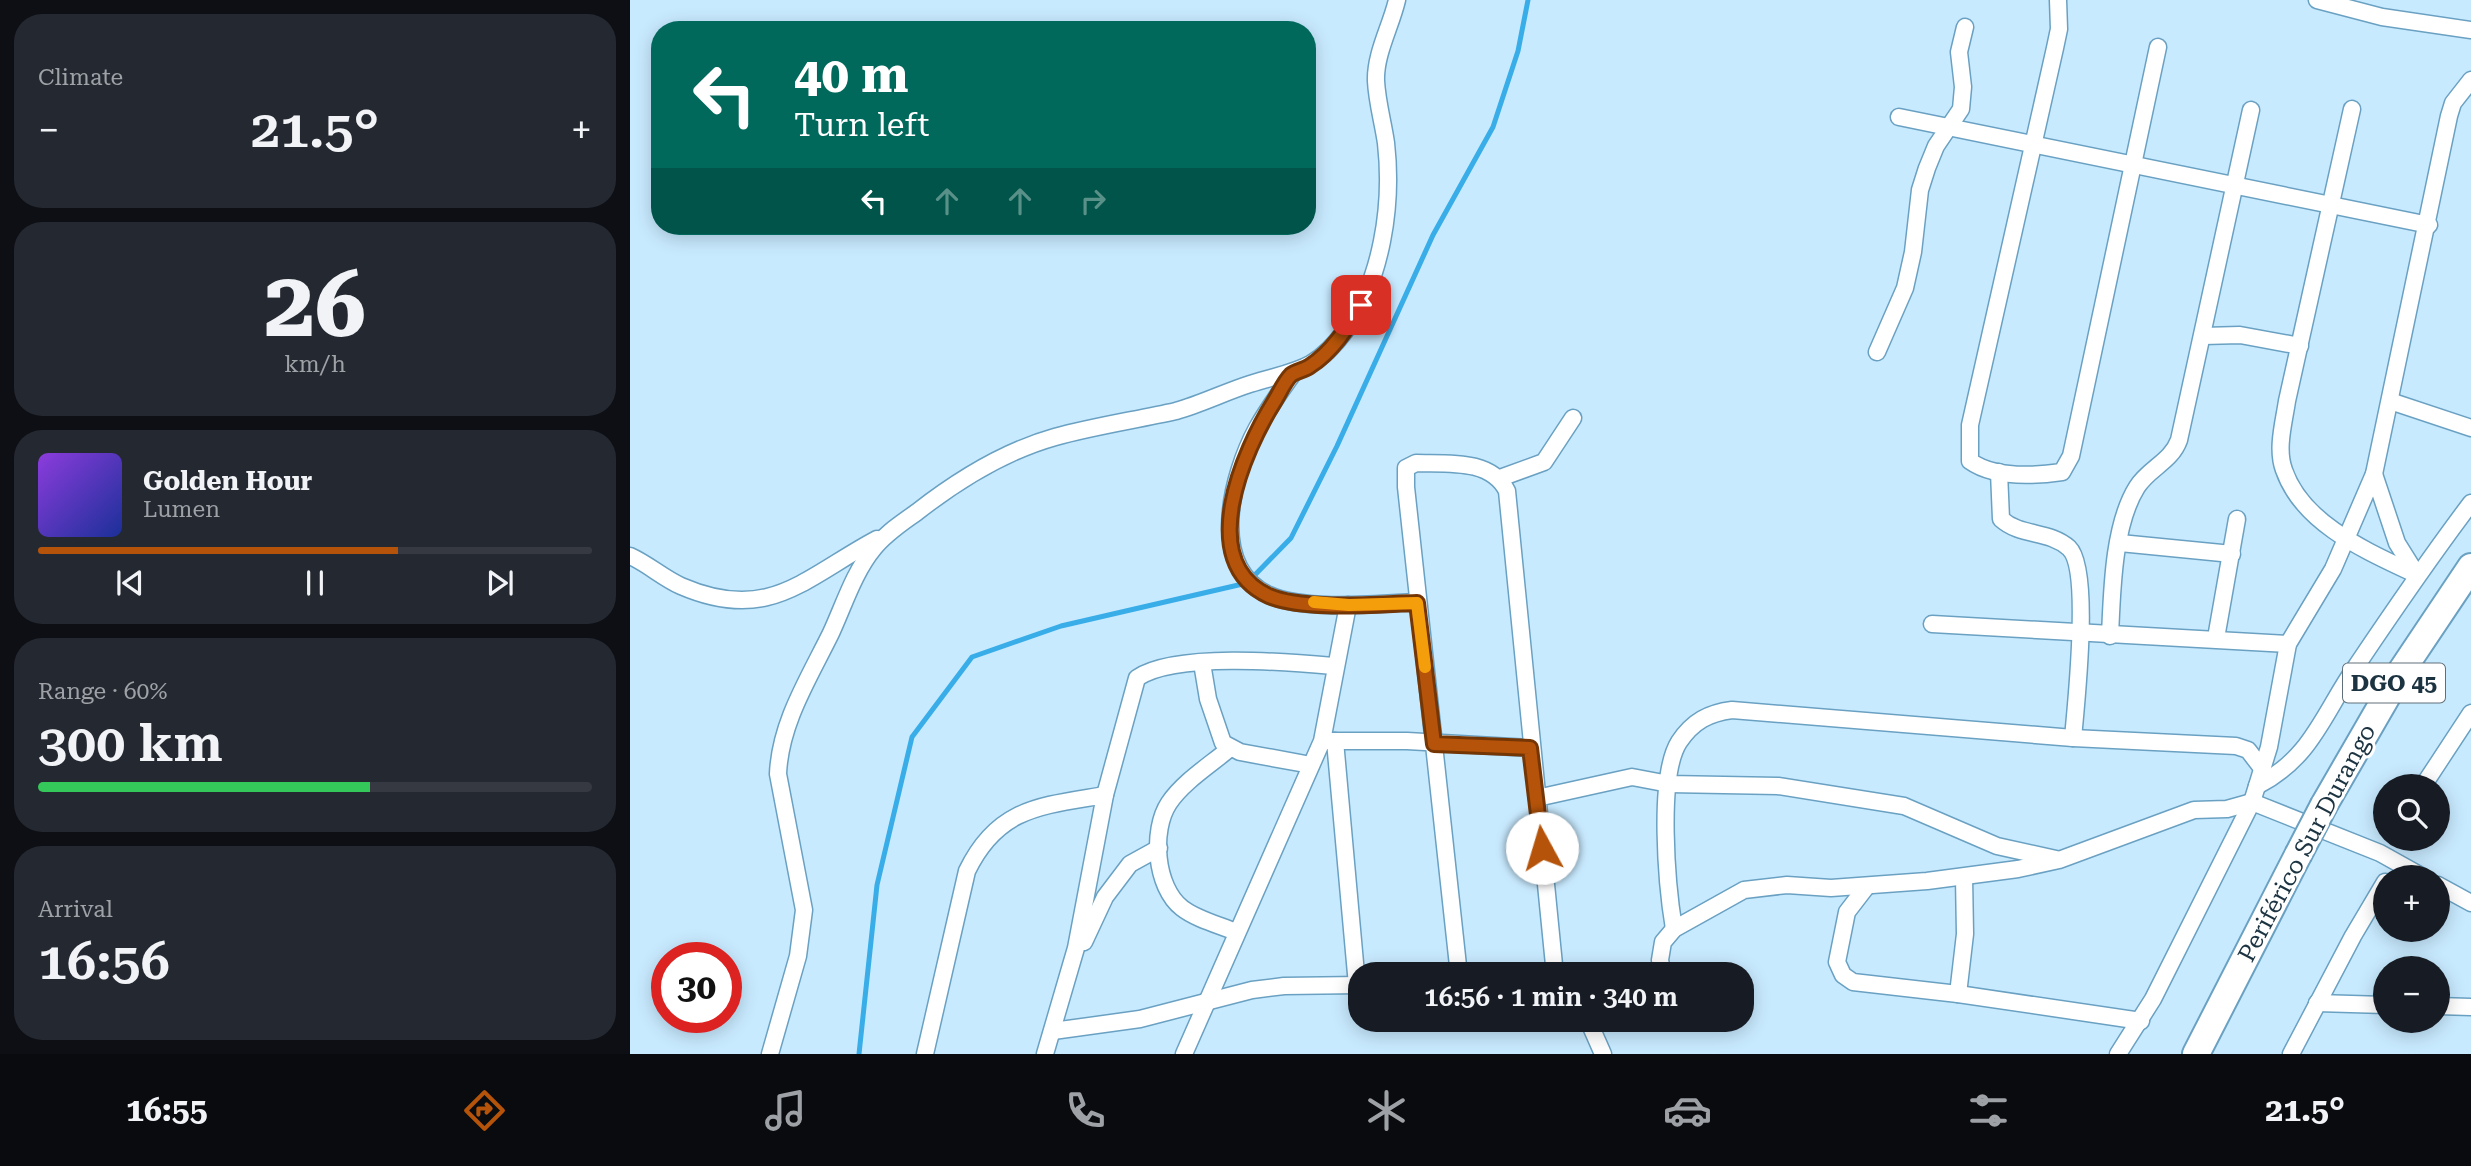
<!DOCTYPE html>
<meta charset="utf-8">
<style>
:root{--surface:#171b24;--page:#242831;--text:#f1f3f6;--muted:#9ea1a6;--line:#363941;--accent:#b45309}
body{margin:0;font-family:"Roboto Serif",serif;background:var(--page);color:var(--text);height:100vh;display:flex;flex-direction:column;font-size:26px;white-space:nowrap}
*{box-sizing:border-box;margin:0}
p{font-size:23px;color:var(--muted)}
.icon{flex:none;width:38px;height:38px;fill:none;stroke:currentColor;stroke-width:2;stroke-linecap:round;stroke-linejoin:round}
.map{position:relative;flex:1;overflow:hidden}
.details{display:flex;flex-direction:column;gap:14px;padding:14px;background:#0d0f14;width:630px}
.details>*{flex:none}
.guide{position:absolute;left:21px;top:21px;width:665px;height:214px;border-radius:28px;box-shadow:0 4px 18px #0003;background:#00695c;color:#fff;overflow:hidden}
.controls{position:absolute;left:1743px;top:774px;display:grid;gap:14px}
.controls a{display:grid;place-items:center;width:77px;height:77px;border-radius:50%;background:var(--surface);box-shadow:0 4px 18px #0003;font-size:35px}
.speed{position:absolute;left:21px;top:942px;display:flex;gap:14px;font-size:35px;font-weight:700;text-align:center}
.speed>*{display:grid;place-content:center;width:91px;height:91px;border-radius:50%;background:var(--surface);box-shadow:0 4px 18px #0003;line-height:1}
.speed .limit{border:10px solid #d22;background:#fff;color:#111}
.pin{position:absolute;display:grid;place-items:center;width:60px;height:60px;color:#fff;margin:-30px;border-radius:14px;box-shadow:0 4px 10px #0006}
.me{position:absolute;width:77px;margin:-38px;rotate:354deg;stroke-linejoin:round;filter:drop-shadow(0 0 5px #0008)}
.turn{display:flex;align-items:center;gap:24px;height:147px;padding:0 28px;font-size:32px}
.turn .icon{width:91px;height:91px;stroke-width:2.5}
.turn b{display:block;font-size:49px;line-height:60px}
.lanes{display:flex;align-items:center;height:66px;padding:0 28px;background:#0003;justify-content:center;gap:35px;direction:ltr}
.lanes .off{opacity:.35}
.big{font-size:52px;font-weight:600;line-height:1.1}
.details .card{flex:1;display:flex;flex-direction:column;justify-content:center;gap:10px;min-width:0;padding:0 24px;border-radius:28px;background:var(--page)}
.details .dial{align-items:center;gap:0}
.dial b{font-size:91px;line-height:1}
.song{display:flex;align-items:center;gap:21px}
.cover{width:84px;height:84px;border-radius:10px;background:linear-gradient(135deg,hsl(270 70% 55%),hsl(230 70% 35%))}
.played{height:7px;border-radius:4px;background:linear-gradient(90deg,var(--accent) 65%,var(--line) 65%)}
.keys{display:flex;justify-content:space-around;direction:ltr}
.heat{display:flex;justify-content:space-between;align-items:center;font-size:38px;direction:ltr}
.charge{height:10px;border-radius:5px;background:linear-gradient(90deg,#34c759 60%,var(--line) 0)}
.trip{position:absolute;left:718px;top:962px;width:406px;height:70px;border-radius:28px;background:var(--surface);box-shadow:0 4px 18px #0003;font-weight:600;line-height:70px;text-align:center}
.tab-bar{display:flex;height:112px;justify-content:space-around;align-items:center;background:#090b0e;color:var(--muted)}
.tab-bar .icon{width:49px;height:49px}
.tab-bar .current{color:var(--accent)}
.tab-bar b{font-size:32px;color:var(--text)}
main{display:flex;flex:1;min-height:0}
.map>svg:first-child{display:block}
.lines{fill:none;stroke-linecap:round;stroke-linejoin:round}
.stream{stroke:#39ade8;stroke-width:5}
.minor-casing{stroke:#6aa1c2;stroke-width:19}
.trunk-casing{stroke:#6aa1c2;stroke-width:30}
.minor{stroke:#fff;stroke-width:16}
.trunk{stroke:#fff;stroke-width:26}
.trunk-bridge-casing{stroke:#6aa1c2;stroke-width:30;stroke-linecap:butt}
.trunk-bridge{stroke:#fff;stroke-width:26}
.route-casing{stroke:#753606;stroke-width:18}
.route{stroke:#b45309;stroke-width:12}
.slow{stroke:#f59e0b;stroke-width:12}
.labels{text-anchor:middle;stroke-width:6;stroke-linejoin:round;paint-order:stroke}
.shield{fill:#fff;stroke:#60707a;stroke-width:2}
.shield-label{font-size:23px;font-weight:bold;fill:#1c3341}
.street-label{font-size:24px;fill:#1c3341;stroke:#fff}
</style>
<main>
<section class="details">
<div class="card"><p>Climate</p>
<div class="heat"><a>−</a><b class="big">21.5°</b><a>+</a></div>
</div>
<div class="card dial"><b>26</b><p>km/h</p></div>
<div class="card">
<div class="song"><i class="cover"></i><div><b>Golden Hour</b><p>Lumen</p></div></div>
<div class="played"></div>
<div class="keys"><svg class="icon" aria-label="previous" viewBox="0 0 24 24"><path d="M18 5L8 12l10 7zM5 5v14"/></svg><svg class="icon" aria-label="pause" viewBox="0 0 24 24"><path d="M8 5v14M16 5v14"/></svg><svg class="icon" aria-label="next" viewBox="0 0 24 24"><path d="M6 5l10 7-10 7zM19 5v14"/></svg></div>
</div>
<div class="card"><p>Range · 60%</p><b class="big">300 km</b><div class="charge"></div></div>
<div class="card"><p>Arrival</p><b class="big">16:56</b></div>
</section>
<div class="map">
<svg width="1841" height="1054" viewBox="0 0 1841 1054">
<rect width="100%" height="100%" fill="#c8eaff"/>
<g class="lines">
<path class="stream" d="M229 1054 247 885 282 737 342 657 431 626 617 583 661 538 707 446 803 235 863 127 888 51 898 0"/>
<defs>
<g id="minor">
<path d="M1428 0 1429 29 1425 48 1340 425V461C1364 478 1404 476 1432 472L1441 456 1528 47"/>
<path d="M1687 0 1752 17 1841 30"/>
<path d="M1722 109 1657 401C1654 422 1646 449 1654 470 1673 525 1739 552 1787 575"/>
<path d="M1269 117 1799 225"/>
<path d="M1573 336 1610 335 1670 346"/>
<path d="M1247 352 1275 288 1283 252 1290 190 1297 168 1306 146 1331 109 1333 87 1329 52 1335 27"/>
<path d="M662 375C650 392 637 410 627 428 602 474 577 567 639 595 673 611 749 604 787 602"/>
<path d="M1760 401 1841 428"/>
<path d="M1369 472 1371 519C1391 537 1419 530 1439 548 1461 569 1446 704 1443 738"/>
<path d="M1744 474 1767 543 1787 575"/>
<path d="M870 478 914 462 943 418"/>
<path d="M1490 543 1602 554"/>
<path d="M0 556C18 564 33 578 51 586 139 624 174 578 247 539"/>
<path d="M1302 624 1658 644"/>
<path d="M1480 636C1482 592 1483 525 1507 487 1519 468 1541 462 1549 440L1621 110"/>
<path d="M1586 638 1607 519"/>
<path d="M572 663 578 699 593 743 610 752 681 765"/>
<path d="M696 741H777L900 748"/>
<path d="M705 741 727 985"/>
<path d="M599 749C580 765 553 782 539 803 521 830 525 887 552 908 566 919 589 925 606 932"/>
<path d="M1627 786C1683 757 1693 713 1727 665 1764 610 1801 556 1841 503"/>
<path d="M1793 786 1841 713"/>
<path d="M907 798 1002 777 1039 784 1148 786 1274 806 1367 846 1426 859"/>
<path d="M1808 885 1841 903"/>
<path d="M1237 886 1217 912 1207 962 1213 975 1223 982 1328 994 1511 1021"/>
<path d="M1044 929C1037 887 1027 777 1049 742 1063 721 1079 713 1102 710L1443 738 1606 746 1618 750 1631 767"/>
<path d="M454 942 475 897 500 864 529 848"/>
<path d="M829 975 776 487V468L786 463C819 464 861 459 877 491L925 975"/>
<path d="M1033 975 1030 960 1033 942 1044 929 1114 890 1157 885 1201 888 1297 881 1388 869 1429 860 1564 810 1597 809 1622 802 1750 853 1793 877"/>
<path d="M1328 994 1335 934 1334 877"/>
<path d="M1687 1003 1755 1005"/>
<path d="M1808 1006 1841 1007"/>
<path d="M958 1020 973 1054"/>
<path d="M423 1031 510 1019 622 990 654 986 730 985"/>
<path d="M140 1054 168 956 174 910 148 774C150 723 179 678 201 633 214 605 224 572 244 548 256 533 272 523 287 512 328 480 375 451 425 437 465 426 506 420 546 411 571 404 595 392 620 384 664 370 684 373 715 331 752 280 763 205 756 143 753 122 747 102 746 81 745 54 761 26 767 0"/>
<path d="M295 1054 337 871C368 807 411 806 475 795"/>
<path d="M415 1054 446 948 475 795 507 678C545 652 658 662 704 666"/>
<path d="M554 1054 692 741 718 605"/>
<path d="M1488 1054 1523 999 1622 802 1639 747 1658 644 1703 569 1744 474 1819 116 1823 103 1841 80"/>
<path d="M1661 1054 1723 936 1755 882"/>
</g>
<g id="trunk">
<path d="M1694 805 1772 670 1841 567"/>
<path d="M1566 1054 1668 855"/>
</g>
</defs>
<use href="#minor" class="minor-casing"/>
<use href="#trunk" class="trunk-casing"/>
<use href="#minor" class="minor"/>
<use href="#trunk" class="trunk"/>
<defs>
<path id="trunk-bridge" d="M1668 855 1694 805"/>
</defs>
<use href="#trunk-bridge" class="trunk-bridge-casing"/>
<use href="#trunk-bridge" class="trunk-bridge"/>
</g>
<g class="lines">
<defs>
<path id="route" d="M731 305C718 327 702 352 680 366 675 370 666 371 661 375 654 382 649 394 644 402 614 450 564 562 639 596 674 611 748 604 787 603L804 744 900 748 912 848"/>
</defs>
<use href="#route" class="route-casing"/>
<use href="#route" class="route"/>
<path class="slow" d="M684 602 719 605 787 603 795 667"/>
</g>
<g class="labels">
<rect class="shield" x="1713" y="663.5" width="102" height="39" rx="5"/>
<g class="shield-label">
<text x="1764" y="691">DGO 45</text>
</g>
<g class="street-label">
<text transform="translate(1677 843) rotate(-62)" y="8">Periférico Sur Durango</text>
</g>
</g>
</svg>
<div class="controls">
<a><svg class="icon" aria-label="search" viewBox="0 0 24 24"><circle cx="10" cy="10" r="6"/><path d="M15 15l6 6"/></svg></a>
<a>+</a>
<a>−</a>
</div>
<div class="speed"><div class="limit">30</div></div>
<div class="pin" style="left:731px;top:305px;background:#d93025"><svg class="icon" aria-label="arrive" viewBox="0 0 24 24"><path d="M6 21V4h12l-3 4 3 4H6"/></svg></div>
<svg class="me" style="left:912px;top:848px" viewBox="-20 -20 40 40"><circle r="19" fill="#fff"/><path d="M0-13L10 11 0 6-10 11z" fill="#b45309"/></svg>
<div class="trip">16:56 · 1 min · 340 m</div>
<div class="guide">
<div class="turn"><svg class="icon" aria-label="left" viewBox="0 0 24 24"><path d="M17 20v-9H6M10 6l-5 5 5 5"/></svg><div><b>40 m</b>Turn left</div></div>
<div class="lanes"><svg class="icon" aria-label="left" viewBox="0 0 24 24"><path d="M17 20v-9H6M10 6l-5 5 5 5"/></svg><svg class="icon off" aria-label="ahead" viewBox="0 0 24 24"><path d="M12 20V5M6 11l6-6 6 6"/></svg><svg class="icon off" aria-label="ahead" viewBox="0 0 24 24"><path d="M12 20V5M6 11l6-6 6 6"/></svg><svg class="icon off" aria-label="right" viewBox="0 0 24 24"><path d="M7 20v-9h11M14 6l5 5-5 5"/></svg></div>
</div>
</div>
</main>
<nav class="tab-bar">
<b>16:55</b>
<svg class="icon current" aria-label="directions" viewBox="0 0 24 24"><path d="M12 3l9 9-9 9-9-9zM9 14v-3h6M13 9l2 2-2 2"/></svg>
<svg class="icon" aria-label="music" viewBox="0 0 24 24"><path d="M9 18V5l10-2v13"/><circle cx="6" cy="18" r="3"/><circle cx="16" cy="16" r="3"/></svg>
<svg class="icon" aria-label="phone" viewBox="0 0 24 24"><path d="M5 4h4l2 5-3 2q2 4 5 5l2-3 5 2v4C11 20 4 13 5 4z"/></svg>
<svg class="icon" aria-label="climate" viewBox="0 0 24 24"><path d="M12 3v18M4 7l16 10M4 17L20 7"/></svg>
<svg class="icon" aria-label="car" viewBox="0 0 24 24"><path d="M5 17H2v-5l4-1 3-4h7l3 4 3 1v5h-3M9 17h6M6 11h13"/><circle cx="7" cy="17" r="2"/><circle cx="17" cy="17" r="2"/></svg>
<svg class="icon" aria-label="filters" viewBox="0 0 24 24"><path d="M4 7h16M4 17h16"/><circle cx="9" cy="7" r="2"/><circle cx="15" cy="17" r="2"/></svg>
<b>21.5°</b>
</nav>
